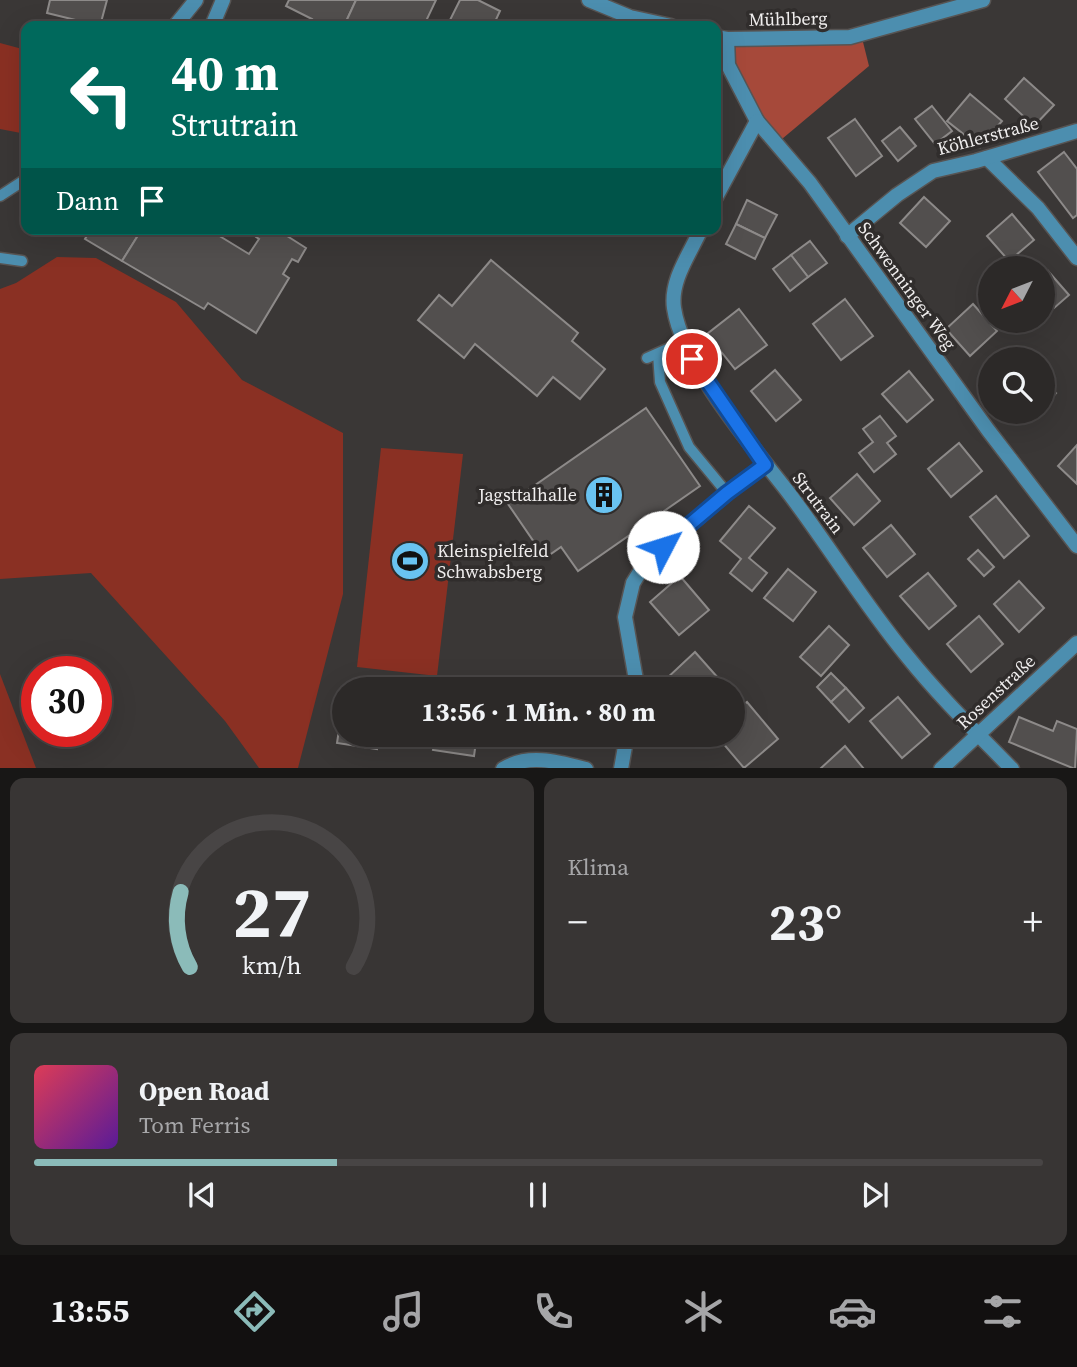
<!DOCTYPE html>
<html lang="de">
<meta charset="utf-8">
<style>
:root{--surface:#2c2928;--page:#383534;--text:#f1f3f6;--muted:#a6a6a8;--line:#484545;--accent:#8bbbb9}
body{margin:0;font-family:"Source Serif 4",serif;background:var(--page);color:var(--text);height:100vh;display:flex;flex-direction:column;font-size:26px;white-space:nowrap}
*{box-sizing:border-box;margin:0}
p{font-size:23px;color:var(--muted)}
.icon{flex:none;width:38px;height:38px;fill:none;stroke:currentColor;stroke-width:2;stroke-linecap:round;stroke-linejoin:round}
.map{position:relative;height:768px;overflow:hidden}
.side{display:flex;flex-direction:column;gap:10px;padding:10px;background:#181716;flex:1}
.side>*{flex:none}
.hud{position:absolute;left:21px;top:21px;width:700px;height:214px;border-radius:14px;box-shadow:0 7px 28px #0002,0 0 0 2px var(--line);background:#00695c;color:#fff;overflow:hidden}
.needle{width:46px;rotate:228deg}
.fabs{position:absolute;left:978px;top:256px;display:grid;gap:14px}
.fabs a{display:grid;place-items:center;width:77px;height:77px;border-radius:50%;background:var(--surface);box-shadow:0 7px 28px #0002,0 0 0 2px var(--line);font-size:35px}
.speed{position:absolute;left:21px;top:656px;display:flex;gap:14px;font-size:35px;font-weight:700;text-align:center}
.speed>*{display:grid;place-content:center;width:91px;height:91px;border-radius:50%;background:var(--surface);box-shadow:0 7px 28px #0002,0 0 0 2px var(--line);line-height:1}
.speed .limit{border:10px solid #d22;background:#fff;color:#111}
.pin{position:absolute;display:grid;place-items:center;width:60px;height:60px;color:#fff;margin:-30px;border:4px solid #fff;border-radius:50%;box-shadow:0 2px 7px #0007}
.me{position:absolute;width:77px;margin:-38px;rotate:50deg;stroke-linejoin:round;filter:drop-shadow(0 0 5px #0008)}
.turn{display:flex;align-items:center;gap:24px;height:147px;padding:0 35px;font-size:32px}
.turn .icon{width:91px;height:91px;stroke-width:2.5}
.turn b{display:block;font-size:49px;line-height:60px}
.then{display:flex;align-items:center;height:66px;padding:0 35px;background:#0003;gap:14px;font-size:26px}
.big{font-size:52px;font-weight:700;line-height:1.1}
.side .widget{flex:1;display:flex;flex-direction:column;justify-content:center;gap:10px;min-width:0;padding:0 24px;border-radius:14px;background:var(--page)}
.side .dial{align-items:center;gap:0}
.dial svg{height:182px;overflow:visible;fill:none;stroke:var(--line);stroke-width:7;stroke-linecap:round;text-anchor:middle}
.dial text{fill:var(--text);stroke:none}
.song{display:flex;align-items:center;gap:21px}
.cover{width:84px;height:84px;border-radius:10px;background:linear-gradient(135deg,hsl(350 70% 55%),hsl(270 70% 35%))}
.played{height:7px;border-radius:4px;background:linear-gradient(90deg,var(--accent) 30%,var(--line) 30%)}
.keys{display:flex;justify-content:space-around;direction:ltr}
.heat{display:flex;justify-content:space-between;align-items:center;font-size:38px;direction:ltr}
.side .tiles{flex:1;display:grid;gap:10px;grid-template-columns:1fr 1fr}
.widget:last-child{grid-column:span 2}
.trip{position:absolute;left:332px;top:677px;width:413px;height:70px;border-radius:35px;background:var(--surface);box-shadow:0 7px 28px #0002,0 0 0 2px var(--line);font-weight:700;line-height:70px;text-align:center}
.tab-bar{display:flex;height:112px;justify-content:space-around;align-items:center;background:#121010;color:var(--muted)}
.tab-bar .icon{width:49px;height:49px}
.tab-bar .on{color:var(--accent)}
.tab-bar b{font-size:32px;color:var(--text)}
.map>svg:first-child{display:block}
.green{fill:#8a3023}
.forest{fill:#a6493a}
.building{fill:#524f4e;stroke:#8d8a89;stroke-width:2}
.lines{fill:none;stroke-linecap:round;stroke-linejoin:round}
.service-casing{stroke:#575453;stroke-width:13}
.minor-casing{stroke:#575453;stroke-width:17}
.tertiary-casing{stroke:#575453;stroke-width:17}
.service{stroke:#4c8eaf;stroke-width:10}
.minor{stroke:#4c8eaf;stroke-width:14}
.tertiary{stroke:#4c8eaf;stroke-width:14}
.route-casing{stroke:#114b97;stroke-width:18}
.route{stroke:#1a73e8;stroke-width:12}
.labels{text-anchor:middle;stroke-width:7;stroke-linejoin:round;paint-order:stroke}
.street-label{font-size:18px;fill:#f0eeee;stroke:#302d2c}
.poi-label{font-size:18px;fill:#f0eeee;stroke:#302d2c;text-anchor:end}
</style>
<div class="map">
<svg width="1077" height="769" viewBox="0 0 1077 769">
<rect width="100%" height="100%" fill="#3a3736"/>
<g class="green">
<path d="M0 43 26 50V134L0 129Z"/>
<path d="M57 257 96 258 176 302 242 380 343 433V594L298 768H259L225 721 91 573 0 579V289L16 283Z"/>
<path d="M381 448 463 454 437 676 357 667Z"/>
<path d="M0 674 36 768H0Z"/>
</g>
<path class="forest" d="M863 42 869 66 782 139 761 116 735 69 733 45Z"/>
<g class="building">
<path d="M50 0H107L100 26 47 13Z"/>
<path d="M289 0H356L344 26H309L312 19 286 6Z"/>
<path d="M356 0H436L426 21 436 26H344Z"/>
<path d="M460 0H478L500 11 493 26 448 24Z"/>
<path d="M1024 78 1054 105 1034 126 1005 99Z"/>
<path d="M970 94 1002 121 980 147 947 121Z"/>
<path d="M932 106 952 131 935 144 915 119Z"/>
<path d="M855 119 882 156 856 176 828 138Z"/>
<path d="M900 127 916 146 898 161 882 141Z"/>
<path d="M1064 152 1077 169V215L1073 218 1038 172Z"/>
<path d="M924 197 950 221 926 247 900 223Z"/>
<path d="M747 200 777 215 765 238 736 224Z"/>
<path d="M1012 214 1034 240 1009 261 987 236Z"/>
<path d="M736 224 765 238 755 259 726 244Z"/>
<path d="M91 229H142L122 261 85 239Z"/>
<path d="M142 229H208L249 254 259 239 245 229H276L306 248 298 262 292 259 283 274 289 278 256 333 208 303 204 309 122 261Z"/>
<path d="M810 241 827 263 808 277 791 255Z"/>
<path d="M791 255 808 277 790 291 773 269Z"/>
<path d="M491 260 578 333 572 341 605 369 580 399 553 377 537 396 475 344 464 358 418 320 439 295 452 306Z"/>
<path d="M1048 271 1069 295 1045 316 1043 314V275Z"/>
<path d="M845 299 873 336 841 360 813 324Z"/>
<path d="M973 304 997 331 970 356 946 329Z"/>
<path d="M739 309 767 345 735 369 707 334Z"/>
<path d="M775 370 801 400 776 421 751 391Z"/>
<path d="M909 371 933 400 907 422 882 394Z"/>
<path d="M1044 383 1056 393 1043 408V384Z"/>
<path d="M646 408 700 486 578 571 561 547 545 558 508 504Z"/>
<path d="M880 416 896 436 887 443 896 454 874 472 859 453 873 442 863 429Z"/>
<path d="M959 443 982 471 951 497 928 469Z"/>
<path d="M1077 445V484L1058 466Z"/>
<path d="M857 474 880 501 854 525 830 498Z"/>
<path d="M996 496 1029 536 1004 558 970 517Z"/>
<path d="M749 506 775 528 749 558 767 573 752 591 730 573 741 559 720 541Z"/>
<path d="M891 525 915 554 887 577 863 548Z"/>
<path d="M978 550 994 567 984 576 968 559Z"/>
<path d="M788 569 816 592 793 621 764 598Z"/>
<path d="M928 573 956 606 929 629 900 596Z"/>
<path d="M680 576 709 610 679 635 650 602Z"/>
<path d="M1019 581 1044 608 1019 632 994 604Z"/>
<path d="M979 616 1003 644 971 672 947 644Z"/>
<path d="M829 626 849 645 821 676 800 657Z"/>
<path d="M695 652 727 688 725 690H674L665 680Z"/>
<path d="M831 673 846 688 831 702 817 687Z"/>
<path d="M846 688 864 708 849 722 831 702Z"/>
<path d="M344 697 345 735H379L377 749 337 743Z"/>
<path d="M898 697 930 734 902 758 870 721Z"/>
<path d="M747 702 778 739 744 768 716 735H733V713Z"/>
<path d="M1019 717 1053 731 1057 721 1077 729 1075 769 1009 742Z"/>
<path d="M436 735H477L474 756 433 750Z"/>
<path d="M845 746 864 769H820Z"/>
</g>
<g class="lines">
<defs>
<g id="service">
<path d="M0 196 26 179"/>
<path d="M0 258 22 261"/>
<path d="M658 354 660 382 689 447 727 493"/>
<path d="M647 358 683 342"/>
</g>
<g id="minor">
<path d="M175 26 196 0"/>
<path d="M212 26 223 0"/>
<path d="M727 39 728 65 757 121 810 183 988 430 1077 546"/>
<path d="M987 158 1038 208 1077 258"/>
<path d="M716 197 757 121"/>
<path d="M701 229C690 254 670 280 674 308 682 364 753 447 788 492 829 546 864 604 907 656 939 696 976 732 1012 769"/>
<path d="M847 236 897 195 933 171 976 161 1077 131"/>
<path d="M635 690 636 680 625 617 633 583 646 562 727 493 765 465"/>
<path d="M503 769C528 753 559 762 586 769"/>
<path d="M621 769 627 735"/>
<path d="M941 769 1077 643"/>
</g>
<g id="tertiary">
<path d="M589 0 630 17 671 26"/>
<path d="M716 37 727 39 850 37 983 0"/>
</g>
</defs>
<use href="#service" class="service-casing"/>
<use href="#minor" class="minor-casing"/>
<use href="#tertiary" class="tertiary-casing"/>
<use href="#service" class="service"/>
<use href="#minor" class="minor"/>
<use href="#tertiary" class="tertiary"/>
</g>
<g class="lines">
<defs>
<path id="route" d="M663 547 727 493 765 465 692 359"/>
</defs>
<use href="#route" class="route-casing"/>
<use href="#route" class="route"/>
</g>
<defs>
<symbol id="building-disc" viewBox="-11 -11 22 22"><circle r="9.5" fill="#69c3f1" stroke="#302d2c"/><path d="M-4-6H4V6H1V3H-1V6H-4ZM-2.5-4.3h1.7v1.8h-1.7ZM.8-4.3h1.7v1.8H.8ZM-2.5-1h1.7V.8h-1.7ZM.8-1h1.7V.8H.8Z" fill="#111"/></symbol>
<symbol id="stadium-disc" viewBox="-11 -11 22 22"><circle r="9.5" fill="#69c3f1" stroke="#302d2c"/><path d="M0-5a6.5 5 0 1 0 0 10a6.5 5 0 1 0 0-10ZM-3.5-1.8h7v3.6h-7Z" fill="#111"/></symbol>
</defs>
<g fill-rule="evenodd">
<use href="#building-disc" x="582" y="473" width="44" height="44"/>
<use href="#stadium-disc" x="388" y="539" width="44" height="44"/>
</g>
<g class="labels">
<g class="street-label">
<text transform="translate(788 19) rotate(-1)" y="6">Mühlberg</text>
<text transform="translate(988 136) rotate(-15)" y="6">Köhlerstraße</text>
<text transform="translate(907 286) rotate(54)" y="6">Schwenninger Weg</text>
<text transform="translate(818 503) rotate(53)" y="6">Strutrain</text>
<text transform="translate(996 692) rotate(-43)" y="6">Rosenstraße</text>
</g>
<g class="poi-label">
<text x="577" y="501">Jagsttalhalle</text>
<text x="437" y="557" text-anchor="start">Kleinspielfeld<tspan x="437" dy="21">Schwabsberg</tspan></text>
</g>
</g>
</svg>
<div class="fabs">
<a><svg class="needle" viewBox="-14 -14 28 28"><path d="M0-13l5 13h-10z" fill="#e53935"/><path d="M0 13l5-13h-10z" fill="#a6a6a8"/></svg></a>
<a><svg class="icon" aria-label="search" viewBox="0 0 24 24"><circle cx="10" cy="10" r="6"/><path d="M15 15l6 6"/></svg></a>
</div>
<div class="speed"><div class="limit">30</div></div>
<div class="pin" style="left:692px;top:359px;background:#d93025"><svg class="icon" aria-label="arrive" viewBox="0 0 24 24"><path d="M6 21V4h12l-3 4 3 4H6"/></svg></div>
<svg class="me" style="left:663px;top:547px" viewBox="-20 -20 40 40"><circle r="19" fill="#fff"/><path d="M0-13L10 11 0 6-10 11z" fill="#1a73e8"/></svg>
<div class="trip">13:56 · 1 Min. · 80 m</div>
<div class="hud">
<div class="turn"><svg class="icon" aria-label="left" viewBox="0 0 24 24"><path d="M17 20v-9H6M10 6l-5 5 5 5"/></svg><div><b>40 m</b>Strutrain</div></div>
<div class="then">Dann<svg class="icon" aria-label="arrive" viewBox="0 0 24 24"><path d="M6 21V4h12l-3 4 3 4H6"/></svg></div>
</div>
</div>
<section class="side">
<div class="tiles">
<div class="widget dial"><svg viewBox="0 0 100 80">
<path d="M14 69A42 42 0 1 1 86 69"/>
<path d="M14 69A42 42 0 0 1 10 36" stroke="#8bbbb9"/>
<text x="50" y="56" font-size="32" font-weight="700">27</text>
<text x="50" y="72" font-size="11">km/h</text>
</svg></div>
<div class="widget"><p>Klima</p>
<div class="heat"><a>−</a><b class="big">23°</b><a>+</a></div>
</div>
<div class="widget">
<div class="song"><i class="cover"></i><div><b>Open Road</b><p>Tom Ferris</p></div></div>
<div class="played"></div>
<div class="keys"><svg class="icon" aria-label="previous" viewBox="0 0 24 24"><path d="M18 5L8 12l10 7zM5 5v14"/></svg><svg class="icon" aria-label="pause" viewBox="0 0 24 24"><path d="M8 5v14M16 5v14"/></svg><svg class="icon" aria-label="next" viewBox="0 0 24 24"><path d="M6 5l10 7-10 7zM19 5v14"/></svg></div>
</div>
</div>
</section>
<nav class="tab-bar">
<b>13:55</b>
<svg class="icon on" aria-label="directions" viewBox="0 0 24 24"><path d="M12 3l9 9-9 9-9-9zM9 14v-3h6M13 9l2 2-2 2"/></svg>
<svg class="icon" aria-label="music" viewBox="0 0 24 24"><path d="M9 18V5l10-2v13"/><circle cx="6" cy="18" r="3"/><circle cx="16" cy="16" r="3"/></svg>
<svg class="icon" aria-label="phone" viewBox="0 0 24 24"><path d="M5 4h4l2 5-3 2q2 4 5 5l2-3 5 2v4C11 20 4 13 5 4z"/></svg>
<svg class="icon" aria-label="climate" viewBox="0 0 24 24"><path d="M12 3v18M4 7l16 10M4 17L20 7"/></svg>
<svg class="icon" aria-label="car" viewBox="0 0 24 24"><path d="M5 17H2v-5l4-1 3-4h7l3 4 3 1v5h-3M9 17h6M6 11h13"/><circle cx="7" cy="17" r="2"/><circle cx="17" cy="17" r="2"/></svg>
<svg class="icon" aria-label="filters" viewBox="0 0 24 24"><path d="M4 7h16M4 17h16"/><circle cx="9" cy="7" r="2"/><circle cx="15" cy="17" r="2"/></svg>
</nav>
